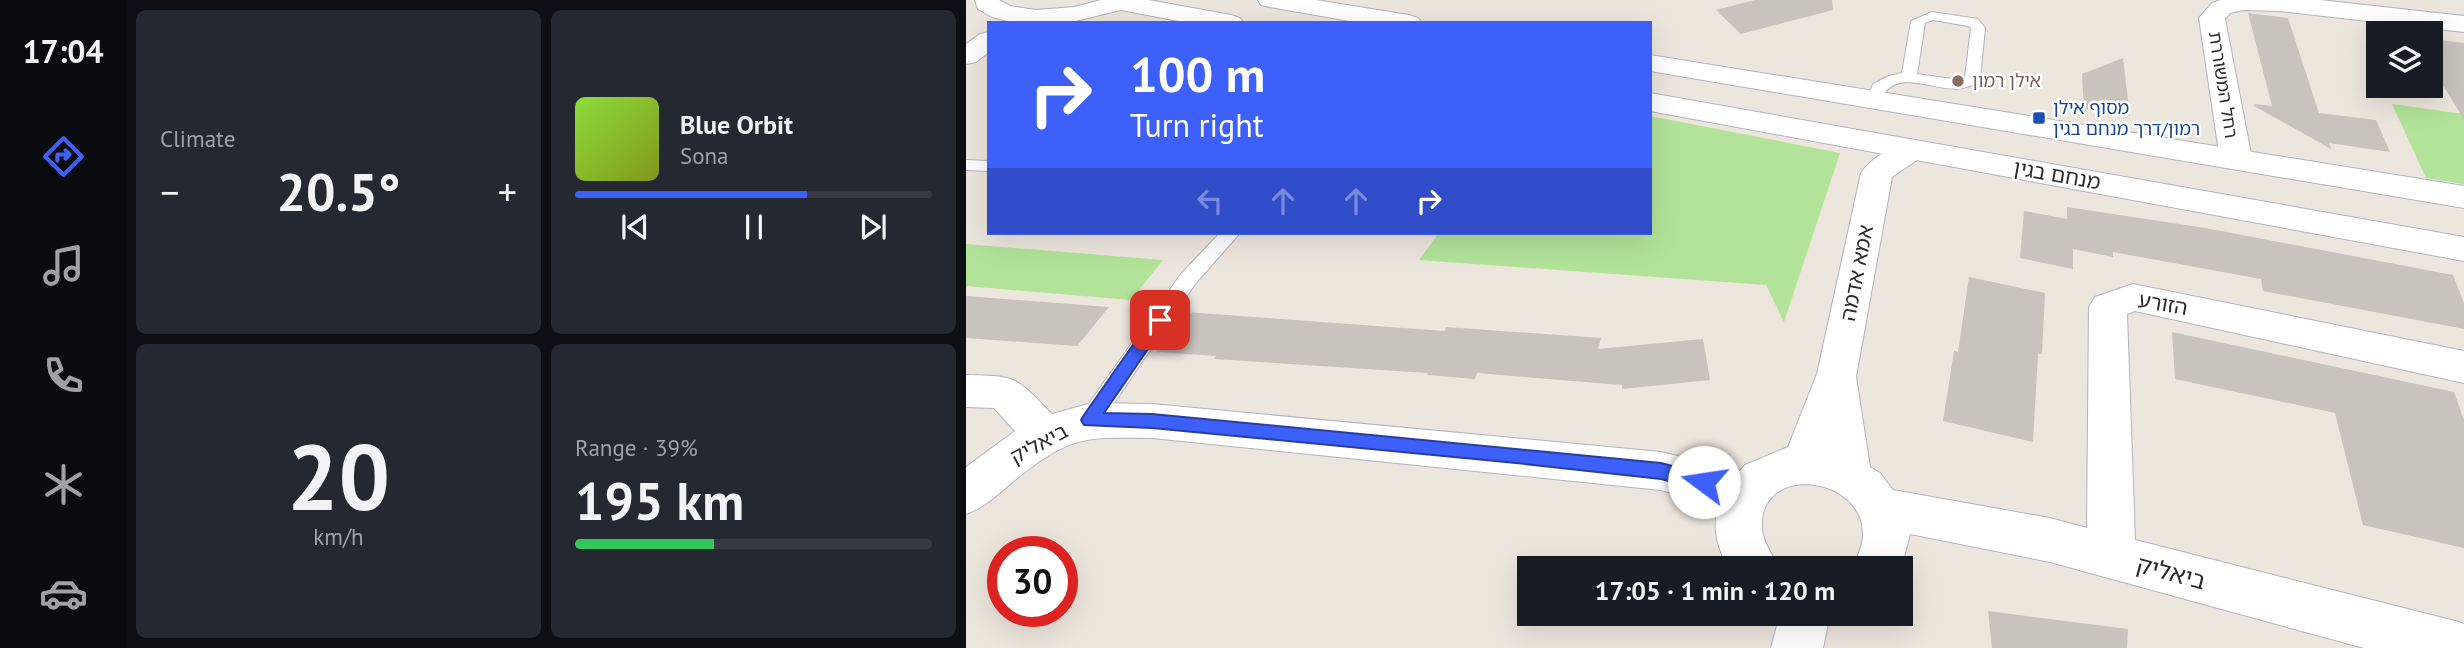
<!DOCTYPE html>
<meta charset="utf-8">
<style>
:root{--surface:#171b24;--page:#242831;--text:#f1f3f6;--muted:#9ea1a6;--line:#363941;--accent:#3d60fa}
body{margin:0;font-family:"PT Sans","Noto Sans Hebrew",sans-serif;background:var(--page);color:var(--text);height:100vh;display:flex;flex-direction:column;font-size:26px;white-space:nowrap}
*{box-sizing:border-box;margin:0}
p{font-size:23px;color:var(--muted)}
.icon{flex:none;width:38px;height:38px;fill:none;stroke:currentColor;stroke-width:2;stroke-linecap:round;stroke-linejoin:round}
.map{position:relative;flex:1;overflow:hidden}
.drawer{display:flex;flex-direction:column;gap:10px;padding:10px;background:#0d0f14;width:840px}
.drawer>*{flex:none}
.guide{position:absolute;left:21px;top:21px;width:665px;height:214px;border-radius:0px;box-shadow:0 7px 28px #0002;background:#3d60fa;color:#fff;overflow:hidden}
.tools{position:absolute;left:1400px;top:21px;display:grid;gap:14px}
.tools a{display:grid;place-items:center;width:77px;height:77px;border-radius:0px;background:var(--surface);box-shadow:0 7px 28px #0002;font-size:35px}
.speed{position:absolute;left:21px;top:536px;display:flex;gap:14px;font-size:35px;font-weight:700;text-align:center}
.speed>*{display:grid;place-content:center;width:91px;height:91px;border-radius:50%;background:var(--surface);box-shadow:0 7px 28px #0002;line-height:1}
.speed .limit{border:10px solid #d22;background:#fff;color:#111}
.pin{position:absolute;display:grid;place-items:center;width:60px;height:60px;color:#fff;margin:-30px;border-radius:14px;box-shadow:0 4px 10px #0006}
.me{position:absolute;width:77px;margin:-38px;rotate:284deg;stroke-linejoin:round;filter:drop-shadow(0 0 5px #0008)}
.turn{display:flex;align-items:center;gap:24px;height:147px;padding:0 28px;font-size:32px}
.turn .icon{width:91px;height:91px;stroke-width:2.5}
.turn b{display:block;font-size:49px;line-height:60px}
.lanes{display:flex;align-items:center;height:66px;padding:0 28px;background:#0003;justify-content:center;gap:35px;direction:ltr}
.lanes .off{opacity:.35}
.big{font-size:52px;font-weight:800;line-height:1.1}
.drawer .tile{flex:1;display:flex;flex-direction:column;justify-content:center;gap:10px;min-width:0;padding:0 24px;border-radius:10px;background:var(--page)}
.drawer .dial{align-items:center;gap:0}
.dial b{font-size:91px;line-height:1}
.song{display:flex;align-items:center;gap:21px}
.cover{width:84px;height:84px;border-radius:10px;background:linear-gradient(135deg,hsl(90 70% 55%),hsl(70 70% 35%))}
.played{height:7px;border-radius:4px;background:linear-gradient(90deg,var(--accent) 65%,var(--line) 65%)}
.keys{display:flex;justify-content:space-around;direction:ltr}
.heat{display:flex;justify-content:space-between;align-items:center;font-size:38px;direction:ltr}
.charge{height:10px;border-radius:5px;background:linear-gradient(90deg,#34c759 39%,var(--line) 0)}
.drawer .tiles{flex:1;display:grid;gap:10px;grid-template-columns:repeat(2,1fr)}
.trip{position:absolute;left:551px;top:556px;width:396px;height:70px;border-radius:0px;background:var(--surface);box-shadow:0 7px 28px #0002;font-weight:800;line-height:70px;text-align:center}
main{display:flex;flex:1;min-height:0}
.dock{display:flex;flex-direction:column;width:126px;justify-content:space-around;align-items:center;background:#090b0e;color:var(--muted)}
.dock .icon{width:49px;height:49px}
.dock .active{color:var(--accent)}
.dock b{font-size:32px;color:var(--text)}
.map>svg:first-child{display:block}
.green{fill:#b2e399}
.building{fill:#c8c3bc}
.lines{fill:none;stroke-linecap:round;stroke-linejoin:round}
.service-casing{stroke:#b1b3be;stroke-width:2}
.minor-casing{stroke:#b1b3be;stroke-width:2}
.secondary-casing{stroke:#b1b3be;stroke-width:2}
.service{fill:#fff;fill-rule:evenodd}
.minor{fill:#fff;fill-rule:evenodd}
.secondary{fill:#fff;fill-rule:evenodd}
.route{fill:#3d60fa;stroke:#283ea2;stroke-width:2}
.education-dot{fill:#8d6e63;stroke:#fff;stroke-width:2.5}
.transit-dot{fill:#1a4fb4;stroke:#fff;stroke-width:2.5}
.labels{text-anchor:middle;stroke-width:5;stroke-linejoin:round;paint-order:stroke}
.far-education-label{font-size:18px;fill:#785e54;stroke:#fff;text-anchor:start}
.far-street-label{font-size:18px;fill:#2b2b2b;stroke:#fff}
.far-transit-label{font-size:18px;fill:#164399;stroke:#fff;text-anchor:start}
.street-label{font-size:21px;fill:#2b2b2b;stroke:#fff}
.near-street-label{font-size:24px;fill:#2b2b2b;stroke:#fff}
</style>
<main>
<nav class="dock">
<b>17:04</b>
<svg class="icon active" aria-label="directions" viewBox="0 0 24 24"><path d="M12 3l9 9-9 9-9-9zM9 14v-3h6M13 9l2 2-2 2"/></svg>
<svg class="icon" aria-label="music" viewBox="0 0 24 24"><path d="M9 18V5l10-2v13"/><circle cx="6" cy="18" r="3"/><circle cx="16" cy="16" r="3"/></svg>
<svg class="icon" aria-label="phone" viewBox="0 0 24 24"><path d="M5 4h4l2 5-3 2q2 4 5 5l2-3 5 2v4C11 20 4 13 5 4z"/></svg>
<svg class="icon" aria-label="climate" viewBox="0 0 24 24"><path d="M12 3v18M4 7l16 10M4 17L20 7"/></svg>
<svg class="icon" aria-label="car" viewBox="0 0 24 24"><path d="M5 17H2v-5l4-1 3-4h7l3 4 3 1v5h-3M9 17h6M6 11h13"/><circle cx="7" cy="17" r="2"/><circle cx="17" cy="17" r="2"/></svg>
</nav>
<section class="drawer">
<div class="tiles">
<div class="tile"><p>Climate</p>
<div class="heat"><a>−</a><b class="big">20.5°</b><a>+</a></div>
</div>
<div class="tile">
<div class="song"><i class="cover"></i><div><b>Blue Orbit</b><p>Sona</p></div></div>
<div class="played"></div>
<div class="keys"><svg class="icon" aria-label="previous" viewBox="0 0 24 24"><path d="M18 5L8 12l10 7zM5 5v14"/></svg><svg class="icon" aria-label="pause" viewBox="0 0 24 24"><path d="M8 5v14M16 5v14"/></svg><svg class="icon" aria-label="next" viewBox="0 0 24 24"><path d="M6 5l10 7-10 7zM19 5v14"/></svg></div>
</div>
<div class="tile dial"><b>20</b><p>km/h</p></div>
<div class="tile"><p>Range · 39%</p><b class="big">195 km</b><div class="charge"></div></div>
</div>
</section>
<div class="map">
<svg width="1498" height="648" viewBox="0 0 1498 648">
<rect width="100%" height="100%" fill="#ede6dd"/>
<g class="green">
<path d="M1426 104 1498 114V184L1460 178Z"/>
<path d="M684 116 874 153 818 322 800 285 453 260 473 233H684Z"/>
<path d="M0 244 197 260 165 300 0 286Z"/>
</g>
<g class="building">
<path d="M789 0H866L867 10 775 34 750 10Z"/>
<path d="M1282 13 1322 18 1353 113 1410 120 1424 152 1363 143 1365 149 1288 106V104L1306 106Z"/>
<path d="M1465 39 1498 43V120L1465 65Z"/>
<path d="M1157 58 1164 116 1118 109 1116 74Z"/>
<path d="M1101 207 1239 228 1487 275 1498 303V329L1297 291 1295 279 1147 252V257L1107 249V269L1054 258 1058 211 1101 219Z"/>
<path d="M1003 277 1079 293 1076 354H1072L1067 442 977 421 988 351 992 352Z"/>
<path d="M0 296 143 307 111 346 0 338Z"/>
<path d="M219 312 479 331 480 327 635 338 632 349 737 339 744 380 656 389V385L511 373 509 379 461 375 462 373 248 359 250 356 190 352Z"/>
<path d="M1206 332 1488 392 1498 420V548L1397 525 1369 413 1209 379Z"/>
<path d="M1022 611 1162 629 1161 648H1026Z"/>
</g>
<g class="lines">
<defs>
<g id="service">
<path d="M966 12 1012 19 1019 28 1014 79C989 105 945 68 922 89 918 92 917 99 915 103H903L901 100 907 84 923 76 936 73 945 21ZM967 20 1002 26 1005 28 999 77 987 79 951 74 959 23Z"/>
<path d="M0 160 23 161V171L0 170Z"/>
<path d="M254 233H274L229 284 132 427 124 430 116 427 112 420 116 413 215 274Z"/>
</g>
<g id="minor">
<path d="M1255 0H1354L1498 16V32L1314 11 1277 10 1264 13 1259 19 1286 159 1281 166 1270 169 1259 166 1254 159 1233 18 1246 3Z"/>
<path d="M23 32V52L10 62 0 64V44L14 34Z"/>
<path d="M946 140 957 142 962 149 957 156 926 177 890 377 904 467 914 473 927 490 1084 518 1121 528 1123 307 1129 297 1167 284 1498 351V383L1169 311 1161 314 1169 540 1493 622 1498 624V648H1398L1084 562 944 534 934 573V569H888C890 559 896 547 897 537 900 475 791 462 796 529 797 544 808 556 813 569H762C752 547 745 529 753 506L695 490 186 438C118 437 105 435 49 480 33 493 20 507 0 514V467L49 431 28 408 0 407V375C53 376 49 377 86 414L126 403 186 404 695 452 774 471 779 465 822 447 851 374 895 173C905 158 929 144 946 140Z"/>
<path d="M814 614H864L857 648H805Z"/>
</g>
<g id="secondary">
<path d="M9 0H33L44 6 70 10 108 7 135 0H183L265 15 274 18 278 23H223L155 10 101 23H49L26 17 12 9Z"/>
<path d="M292 0H350L443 15 452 18 456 23H395L304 7 295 5Z"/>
<path d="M684 55 1498 186V208L684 71Z"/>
<path d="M684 93 1498 237V261L684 111Z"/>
</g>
</defs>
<use href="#service" class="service-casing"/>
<use href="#minor" class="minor-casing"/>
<use href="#secondary" class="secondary-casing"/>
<use href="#service" class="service"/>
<use href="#minor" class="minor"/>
<use href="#secondary" class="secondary"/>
</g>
<path class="route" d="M194 314 202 320 138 413 186 414 695 463 745 476 747 482 745 488 738 490 695 479 550 463 186 428 118 425 115 420 118 415 188 315Z"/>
<circle class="education-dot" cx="992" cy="81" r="7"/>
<rect class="transit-dot" x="1066" y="111" width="14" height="14" rx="3.5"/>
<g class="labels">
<g class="far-education-label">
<text x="1006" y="87">אילן רמון</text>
</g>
<g class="far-street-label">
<text transform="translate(1257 85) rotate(81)" y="6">רחל המשוררת</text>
</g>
<g class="far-transit-label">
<text x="1087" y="114">מסוף אילן<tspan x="1087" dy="21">רמון/דרך מנחם בגין</tspan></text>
</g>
<g class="street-label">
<text transform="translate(1091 175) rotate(10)" y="7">מנחם בגין</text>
<text transform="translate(891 273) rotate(-79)" y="7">אמא אדמה</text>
<text transform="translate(1197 304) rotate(10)" y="7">הזורע</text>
<text transform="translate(73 444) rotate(-28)" y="7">ביאליק</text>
</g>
<g class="near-street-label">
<text transform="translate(1205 573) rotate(15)" y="8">ביאליק</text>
</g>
</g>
</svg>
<div class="tools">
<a><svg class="icon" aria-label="layers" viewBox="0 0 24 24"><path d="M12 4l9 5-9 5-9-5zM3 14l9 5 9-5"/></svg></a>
</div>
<div class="speed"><div class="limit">30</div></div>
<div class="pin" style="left:194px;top:320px;background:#d93025"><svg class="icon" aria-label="arrive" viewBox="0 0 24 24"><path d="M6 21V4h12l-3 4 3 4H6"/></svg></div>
<svg class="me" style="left:738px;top:482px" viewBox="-20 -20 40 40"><circle r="19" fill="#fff"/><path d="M0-13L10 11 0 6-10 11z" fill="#3d60fa"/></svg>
<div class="trip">17:05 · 1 min · 120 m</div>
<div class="guide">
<div class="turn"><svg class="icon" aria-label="right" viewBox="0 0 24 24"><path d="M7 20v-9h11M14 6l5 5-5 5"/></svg><div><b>100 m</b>Turn right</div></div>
<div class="lanes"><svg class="icon off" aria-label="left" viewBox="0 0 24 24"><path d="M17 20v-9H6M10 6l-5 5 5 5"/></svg><svg class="icon off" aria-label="ahead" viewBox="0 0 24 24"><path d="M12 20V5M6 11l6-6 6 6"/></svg><svg class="icon off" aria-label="ahead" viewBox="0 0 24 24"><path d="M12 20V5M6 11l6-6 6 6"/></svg><svg class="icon" aria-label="right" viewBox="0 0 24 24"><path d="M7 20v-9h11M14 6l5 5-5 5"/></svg></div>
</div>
</div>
</main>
